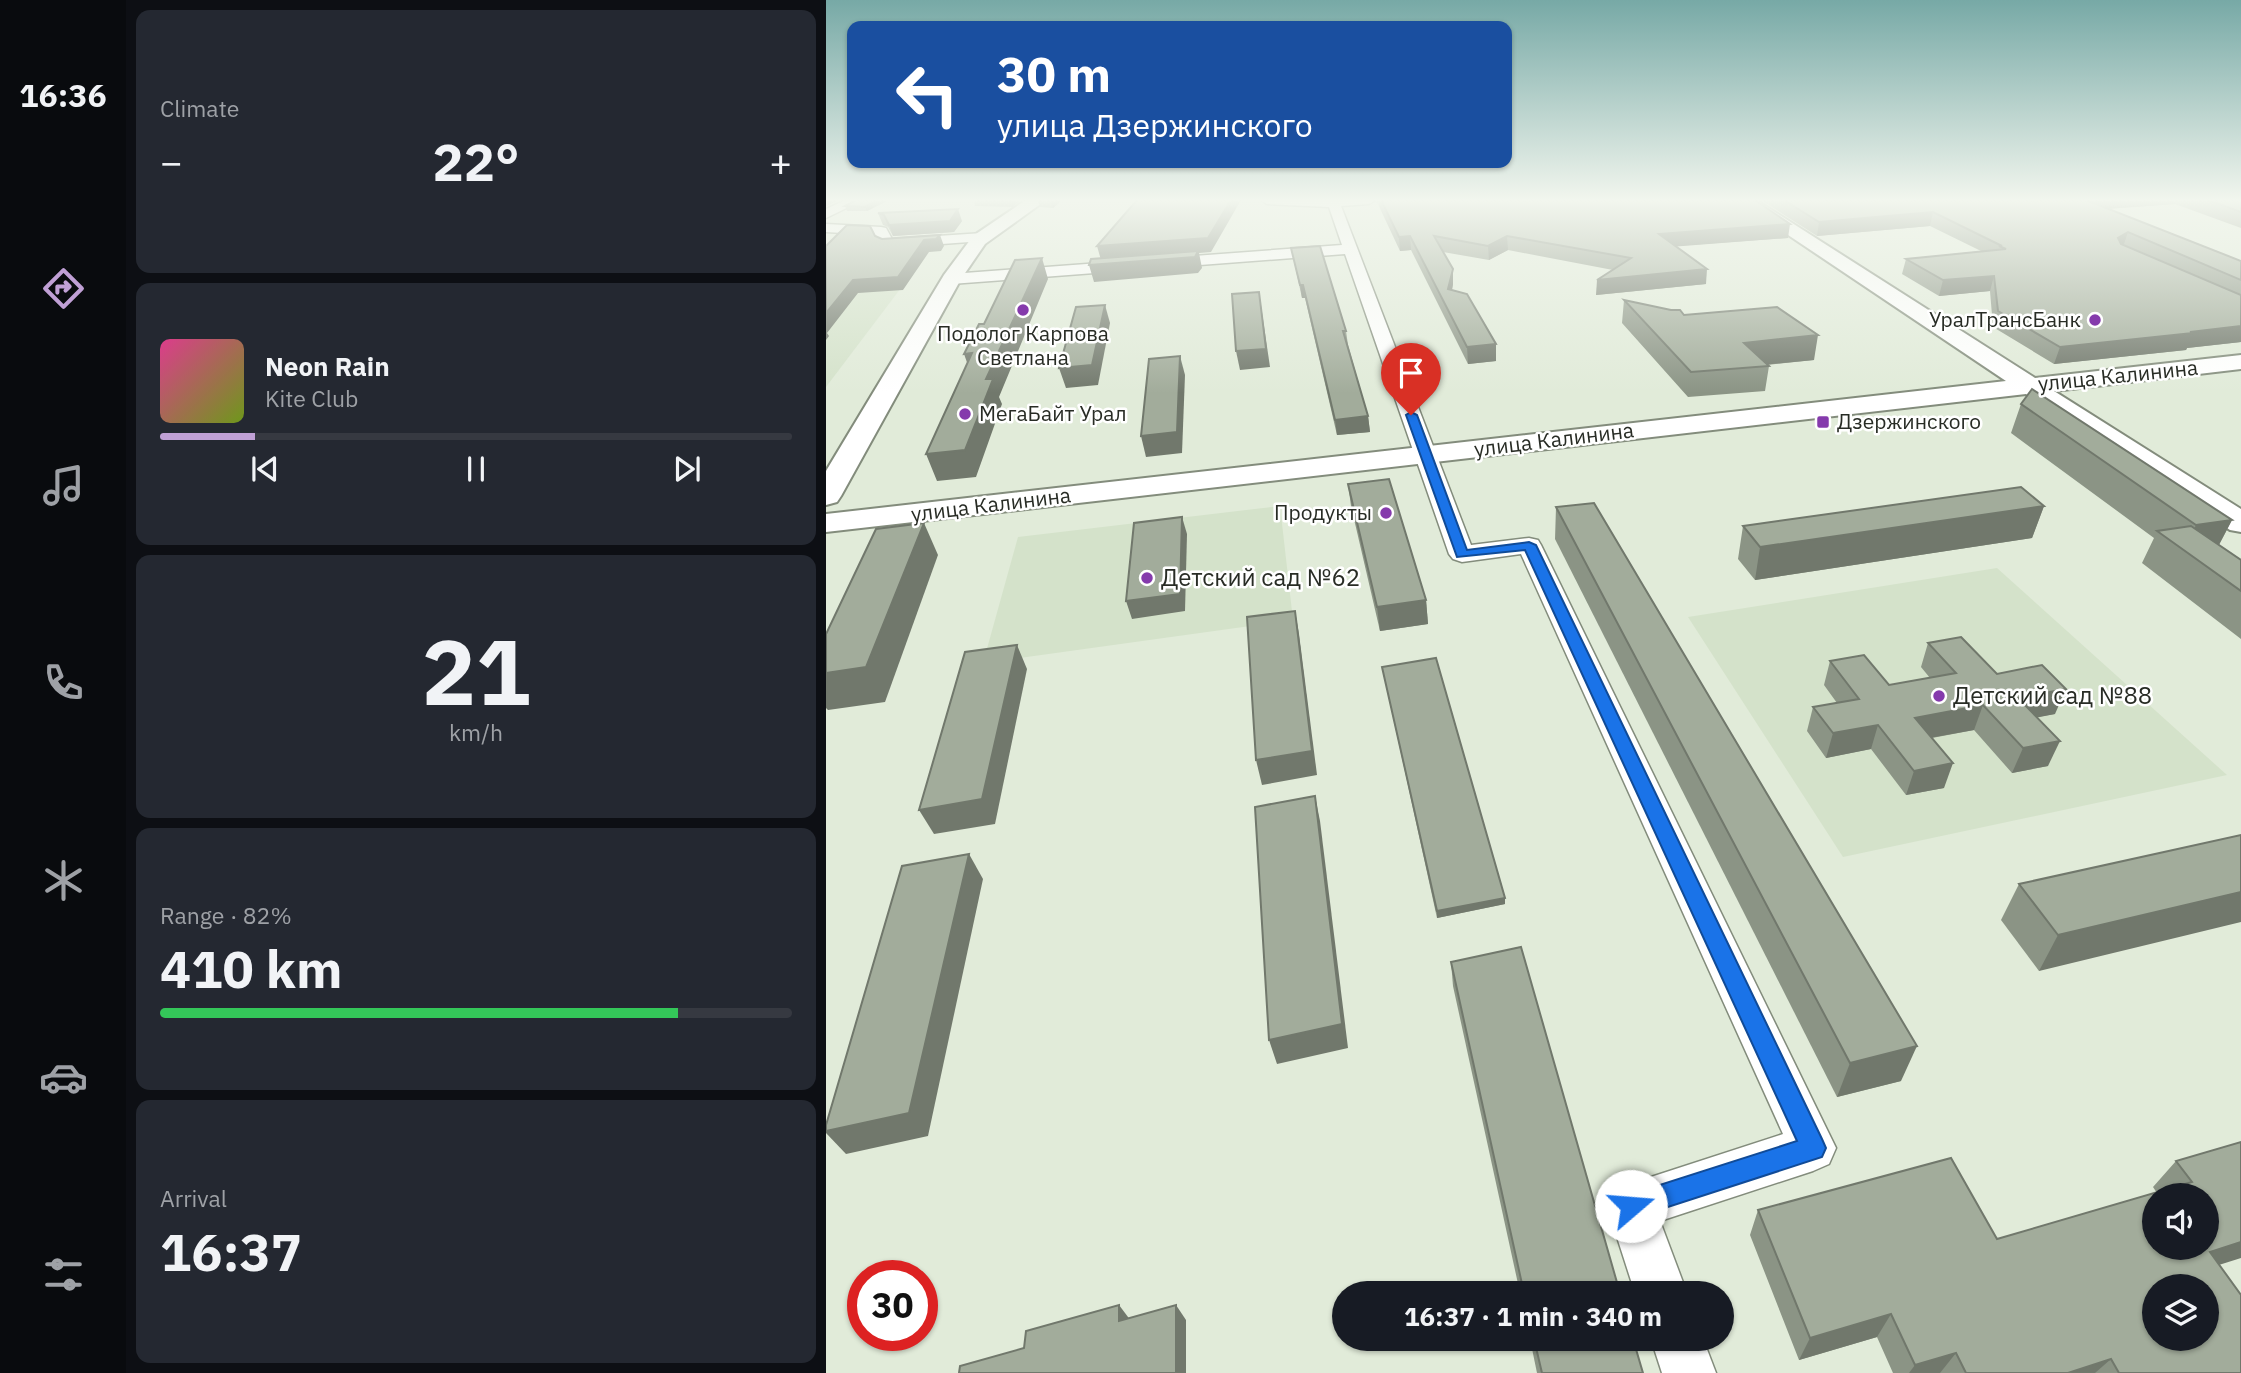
<!DOCTYPE html>
<meta charset="utf-8">
<style>
:root{--surface:#171b24;--page:#242831;--text:#f1f3f6;--muted:#9ea1a6;--line:#363941;--accent:#c0a0d5}
body{margin:0;font-family:"IBM Plex Sans",sans-serif;background:var(--page);color:var(--text);height:100vh;display:flex;flex-direction:column;font-size:26px;white-space:nowrap}
*{box-sizing:border-box;margin:0}
p{font-size:23px;color:var(--muted)}
.icon{flex:none;width:38px;height:38px;fill:none;stroke:currentColor;stroke-width:2;stroke-linecap:round;stroke-linejoin:round}
.map{position:relative;flex:1;overflow:hidden}
.panel{display:flex;flex-direction:column;gap:10px;padding:10px;background:#0d0f14;width:700px}
.panel>*{flex:none}
.top-card{position:absolute;left:21px;top:21px;width:665px;height:147px;border-radius:14px;box-shadow:0 2px 5px #0004;background:#1a4fa0;color:#fff;overflow:hidden}
.buttons{position:absolute;left:1316px;top:1183px;display:grid;gap:14px}
.buttons a{display:grid;place-items:center;width:77px;height:77px;border-radius:50%;background:var(--surface);box-shadow:0 2px 5px #0004;font-size:35px}
.speed{position:absolute;left:21px;top:1260px;display:flex;gap:14px;font-size:35px;font-weight:700;text-align:center}
.speed>*{display:grid;place-content:center;width:91px;height:91px;border-radius:50%;background:var(--surface);box-shadow:0 2px 5px #0004;line-height:1}
.speed .limit{border:10px solid #d22;background:#fff;color:#111}
.pin{position:absolute;display:grid;place-items:center;width:60px;height:60px;color:#fff;margin:-72px -30px;border-radius:50% 50% 50% 0;rotate:-45deg;box-shadow:0 0 7px #0007}
.pin .icon{rotate:45deg}
.me{position:absolute;width:77px;margin:-38px;rotate:72deg;stroke-linejoin:round;filter:drop-shadow(0 0 5px #0008)}
.turn{display:flex;align-items:center;gap:24px;height:147px;padding:0 35px;font-size:32px}
.turn .icon{width:91px;height:91px;stroke-width:2.5}
.turn b{display:block;font-size:49px;line-height:60px}
.big{font-size:52px;font-weight:700;line-height:1.1}
.panel .widget{flex:1;display:flex;flex-direction:column;justify-content:center;gap:10px;min-width:0;padding:0 24px;border-radius:14px;background:var(--page)}
.panel .dial{align-items:center;gap:0}
.dial b{font-size:91px;line-height:1}
.song{display:flex;align-items:center;gap:21px}
.cover{width:84px;height:84px;border-radius:10px;background:linear-gradient(135deg,hsl(330 70% 55%),hsl(80 70% 35%))}
.played{height:7px;border-radius:4px;background:linear-gradient(90deg,var(--accent) 15%,var(--line) 15%)}
.keys{display:flex;justify-content:space-around;direction:ltr}
.heat{display:flex;justify-content:space-between;align-items:center;font-size:38px;direction:ltr}
.charge{height:10px;border-radius:5px;background:linear-gradient(90deg,#34c759 82%,var(--line) 0)}
.trip{position:absolute;left:506px;top:1281px;width:402px;height:70px;border-radius:35px;background:var(--surface);box-shadow:0 2px 5px #0004;font-weight:700;line-height:70px;text-align:center}
main{display:flex;flex:1;min-height:0}
.tabs{display:flex;flex-direction:column;width:126px;justify-content:space-around;align-items:center;background:#090b0e;color:var(--muted)}
.tabs .icon{width:49px;height:49px}
.tabs .on{color:var(--accent)}
.tabs b{font-size:32px;color:var(--text)}
.map>svg:first-child{display:block}
.built{fill:#d4e2ca}
.lines{fill:none;stroke-linecap:round;stroke-linejoin:round}
.street-casing{stroke:#838c7c;stroke-width:3}
.secondary-casing{stroke:#838c7c;stroke-width:4}
.street{fill:#fff;fill-rule:evenodd}
.secondary{fill:#fff;fill-rule:evenodd}
.wall{fill:#8b9485}
.shaded-wall{fill:#71786c}
.building{fill:#a2ac9b;stroke:#71786c;stroke-width:2;fill-rule:evenodd}
.route{fill:#1a73e8;stroke:#114b97;stroke-width:2}
.poi-dot{fill:#853aac;stroke:#fff;stroke-width:2.5}
.labels{text-anchor:middle;stroke-width:5;stroke-linejoin:round;paint-order:stroke}
.far-poi-label{font-size:21px;fill:#282c25;stroke:#fff;text-anchor:end}
.far-street-label{font-size:21px;fill:#282c25;stroke:#fff}
.poi-label{font-size:24px;fill:#282c25;stroke:#fff;text-anchor:start}
</style>
<main>
<nav class="tabs">
<b>16:36</b>
<svg class="icon on" aria-label="directions" viewBox="0 0 24 24"><path d="M12 3l9 9-9 9-9-9zM9 14v-3h6M13 9l2 2-2 2"/></svg>
<svg class="icon" aria-label="music" viewBox="0 0 24 24"><path d="M9 18V5l10-2v13"/><circle cx="6" cy="18" r="3"/><circle cx="16" cy="16" r="3"/></svg>
<svg class="icon" aria-label="phone" viewBox="0 0 24 24"><path d="M5 4h4l2 5-3 2q2 4 5 5l2-3 5 2v4C11 20 4 13 5 4z"/></svg>
<svg class="icon" aria-label="climate" viewBox="0 0 24 24"><path d="M12 3v18M4 7l16 10M4 17L20 7"/></svg>
<svg class="icon" aria-label="car" viewBox="0 0 24 24"><path d="M5 17H2v-5l4-1 3-4h7l3 4 3 1v5h-3M9 17h6M6 11h13"/><circle cx="7" cy="17" r="2"/><circle cx="17" cy="17" r="2"/></svg>
<svg class="icon" aria-label="filters" viewBox="0 0 24 24"><path d="M4 7h16M4 17h16"/><circle cx="9" cy="7" r="2"/><circle cx="15" cy="17" r="2"/></svg>
</nav>
<section class="panel">
<div class="widget"><p>Climate</p>
<div class="heat"><a>−</a><b class="big">22°</b><a>+</a></div>
</div>
<div class="widget">
<div class="song"><i class="cover"></i><div><b>Neon Rain</b><p>Kite Club</p></div></div>
<div class="played"></div>
<div class="keys"><svg class="icon" aria-label="previous" viewBox="0 0 24 24"><path d="M18 5L8 12l10 7zM5 5v14"/></svg><svg class="icon" aria-label="pause" viewBox="0 0 24 24"><path d="M8 5v14M16 5v14"/></svg><svg class="icon" aria-label="next" viewBox="0 0 24 24"><path d="M6 5l10 7-10 7zM19 5v14"/></svg></div>
</div>
<div class="widget dial"><b>21</b><p>km/h</p></div>
<div class="widget"><p>Range · 82%</p><b class="big">410 km</b><div class="charge"></div></div>
<div class="widget"><p>Arrival</p><b class="big">16:37</b></div>
</section>
<div class="map">
<svg width="1415" height="1373" viewBox="0 0 1415 1373">
<rect width="100%" height="100%" fill="#e1ebd9"/>
<g class="built">
<path d="M106 247 0 387V251Z"/>
<path d="M454 506 467 620 157 663 192 537Z"/>
<path d="M1171 568 1401 775 1017 857 862 617Z"/>
</g>
<g class="lines">
<defs>
<g id="street">
<path d="M20 200H37L0 218V209Z"/>
<path d="M435 200H549L543 204 515 206 645 545 703 538 712 540 715 545 1010 1148 1003 1164 987 1171 834 1221 861 1293H809L781 1206 788 1189 957 1134 695 554 636 562 627 559 623 554 519 254 125 284 117 279 125 274 516 245 503 207 441 204Z"/>
<path d="M0 224 55 227 60 228 66 239 157 233 164 237 157 241 61 248 56 247 50 235 0 232Z"/>
<path d="M825 1339H877L890 1373H836Z"/>
</g>
<g id="secondary">
<path d="M200 200H220L159 244 135 279 15 496 11 502 0 505V471L118 275 147 236Z"/>
<path d="M910 200H930L1209 378 1415 355V369L1228 391 1415 509V532L1404 530 1200 394 0 532V514L1180 381Z"/>
</g>
</defs>
<use href="#street" class="street-casing"/>
<use href="#secondary" class="secondary-casing"/>
<use href="#street" class="street"/>
<use href="#secondary" class="secondary"/>
</g>
<g class="wall">
<path d="M30 200H63L41 211H21L19 206Z"/>
<path d="M148 200H195L186 207 149 206Z"/>
<path d="M212 200H236L227 208 214 207Z"/>
<path d="M550 200H929L962 238 850 246 880 284 770 295 787 270 682 250 663 260 617 252 627 284 626 290 670 361 642 364 585 250 574 251Z"/>
<path d="M935 200H1415V228L1349 204 1281 209 1415 261V342L1361 348 1360 350 1228 364 1167 327 1164 291 1113 296 1076 274 1080 259 1155 251 1104 226 991 236Z"/>
<path d="M52 213 136 221 128 232 67 236 62 227 57 225Z"/>
<path d="M465 248 520 331 522 345 542 416 544 432 511 435 479 298H476Z"/>
<path d="M798 300 858 315 988 360 941 365 943 366 939 391 862 397 796 323Z"/>
<path d="M1195 404 1406 520 1393 545 1415 560V639L1316 563 1328 538 1185 433Z"/>
<path d="M522 484 600 600 602 624 554 631 525 506Z"/>
<path d="M1218 506 1206 538 929 580 912 559 917 526Z"/>
<path d="M730 507 1075 1081 1011 1097 729 539Z"/>
<path d="M1102 643 1171 674 1229 714 1211 717 1222 766 1186 773 1148 730 1106 738 1118 788 1080 795 1045 749 1000 758 981 731 987 707 1011 703 998 685 1004 661 1063 685 1104 678 1095 667Z"/>
<path d="M556 667 679 904 611 918Z"/>
<path d="M1415 835 1213 971 1175 920 1193 884Z"/>
<path d="M625 962 794 1293H694L627 986Z"/>
<path d="M1415 1142 1393 1265 1415 1373H1067L1051 1337 973 1360 924 1235 932 1210 1171 1239 1331 1193 1327 1187 1350 1161Z"/>
<path d="M704 1339H807L817 1373H711Z"/>
</g>
<g class="shaded-wall">
<path d="M1 200H13L0 206V201Z"/>
<path d="M53 200H63L41 211 39 207Z"/>
<path d="M184 200H195L186 207Z"/>
<path d="M225 200H236L227 208Z"/>
<path d="M405 200H415L385 252 373 253 376 268 372 273 268 282 263 265 275 260 271 246Z"/>
<path d="M1253 200H1350L1349 204 1250 211Z"/>
<path d="M132 209 136 221 128 232 67 236 63 225Z"/>
<path d="M1107 212 1104 226 991 236 993 222Z"/>
<path d="M964 224 962 238 831 248 833 234Z"/>
<path d="M1302 232 1297 247 1292 238Z"/>
<path d="M114 235 118 246 115 251 103 252 77 290 32 293 1 333 3 336 0 340V313L27 280 98 240Z"/>
<path d="M584 236 585 250 574 251 573 237Z"/>
<path d="M681 236 682 250 663 260 662 246Z"/>
<path d="M216 258 222 279 173 397 176 404 150 477 111 481 100 454 160 379Z"/>
<path d="M627 269V284L623 305 622 289Z"/>
<path d="M881 269 880 284 770 295 771 280Z"/>
<path d="M1168 276 1164 291 1113 296 1117 280Z"/>
<path d="M474 285H477L479 298H476Z"/>
<path d="M433 292 444 367 414 370 410 351Z"/>
<path d="M279 305 284 323 272 385 240 388 233 368Z"/>
<path d="M1415 319V342L1361 348 1360 350 1228 364 1234 347 1364 332Z"/>
<path d="M992 335 988 360 914 367 918 343Z"/>
<path d="M670 344V361L642 364 641 347Z"/>
<path d="M146 353 147 379 138 354Z"/>
<path d="M354 356 359 375 356 453 320 457 315 436Z"/>
<path d="M542 416 544 432 511 435 509 420Z"/>
<path d="M1218 506 1206 538 929 580 934 547Z"/>
<path d="M356 517 361 534 359 611 306 619 300 601Z"/>
<path d="M1406 520 1389 552 1358 550 1370 525Z"/>
<path d="M98 523 112 555 59 702 2 710 0 708V673Z"/>
<path d="M600 600 602 624 554 631 551 607Z"/>
<path d="M469 611 473 634 491 775 436 785 430 760Z"/>
<path d="M191 645 201 669 169 824 108 834 93 810Z"/>
<path d="M1240 689 1229 714 1182 723 1192 698Z"/>
<path d="M1157 705 1148 730 1081 742 1089 718Z"/>
<path d="M1052 725 1045 749 1000 758 1007 733Z"/>
<path d="M1234 741 1222 766 1186 773 1197 748Z"/>
<path d="M1127 763 1118 788 1080 795 1088 771Z"/>
<path d="M489 796 494 821 522 1048 451 1064 443 1040Z"/>
<path d="M143 854 157 879 102 1136 20 1154 0 1133V1131Z"/>
<path d="M1415 892V922L1213 971 1232 935Z"/>
<path d="M679 898V904L611 918V911Z"/>
<path d="M1091 1046 1075 1081 1011 1097 1024 1063Z"/>
<path d="M1415 1242V1258L1358 1276 1384 1252Z"/>
<path d="M293 1305 305 1321H293Z"/>
<path d="M350 1305 360 1320V1373H350Z"/>
<path d="M1065 1314 1051 1337 973 1360 984 1338Z"/>
<path d="M1130 1353 1114 1373H1083L1089 1365Z"/>
<path d="M1285 1359 1269 1373H1242Z"/>
</g>
<g class="building">
<path d="M30 200H53L39 207 19 206Z"/>
<path d="M311 200H405L382 238 271 246Z"/>
<path d="M555 200H929L964 224 833 234 881 269 771 280 805 258 681 236 662 246 608 236 627 269 622 289 641 294 670 344 641 347 584 236 573 237Z"/>
<path d="M958 200H1260L1415 261V280L1302 232 1292 238 1295 244 1415 295V326L1364 332 1367 333 1234 347 1172 311 1168 276 1117 280 1080 259 1180 249 1173 246H1176L1107 212 993 222Z"/>
<path d="M1382 200H1415V212Z"/>
<path d="M132 209 124 221 63 225 58 215 52 213Z"/>
<path d="M21 225 44 226 49 236 56 239 114 235 110 239 98 240 72 277 27 280 0 313V246Z"/>
<path d="M494 246 520 331H517L542 416 509 420 477 285H474L465 248Z"/>
<path d="M372 251 369 257 263 265 265 259Z"/>
<path d="M216 258 160 379H167L139 450 100 454 146 353 138 354 153 324H158L189 260Z"/>
<path d="M433 292 440 349 410 351 406 294Z"/>
<path d="M798 300 845 310H854L858 315 951 307 992 335 918 343 943 366 865 372Z"/>
<path d="M279 305 266 365 233 368 250 307Z"/>
<path d="M354 356 351 432 315 436 323 359Z"/>
<path d="M1206 389 1406 520 1370 525 1195 404Z"/>
<path d="M563 479 600 600 551 607 522 484Z"/>
<path d="M1195 487 1218 506 934 547 917 526Z"/>
<path d="M768 503 1091 1046 1024 1063 730 507Z"/>
<path d="M356 517 354 594 300 601 308 523Z"/>
<path d="M98 523 40 667 0 673V634L50 529Z"/>
<path d="M1365 526 1415 560V591L1331 531Z"/>
<path d="M469 611 486 751 430 760 421 617Z"/>
<path d="M1135 637 1171 674 1216 665 1240 689 1192 698 1234 741 1197 748 1157 705 1089 718 1127 763 1088 771 1052 725 1007 733 987 707 1033 699 1004 661 1038 655 1063 685 1130 673 1102 643Z"/>
<path d="M191 645 156 799 93 810 139 652Z"/>
<path d="M610 658 679 898 611 911 556 667Z"/>
<path d="M489 796 516 1024 443 1040 429 807Z"/>
<path d="M1415 835V892L1232 935 1193 884Z"/>
<path d="M143 854 83 1113 0 1131V1125L76 866Z"/>
<path d="M695 947 794 1293H698L625 962Z"/>
<path d="M1415 1142V1242L1384 1252 1415 1295V1373H1293L1285 1359 1242 1373H1140L1130 1353 1089 1365 1065 1314 984 1338 932 1210 1125 1158 1171 1239 1366 1182 1350 1161ZM1328 1195H1381V1248H1328ZM1328 1286H1381V1339H1328Z"/>
<path d="M293 1305V1321L350 1305V1373H133L134 1366 198 1348 200 1331Z"/>
<path d="M708 1339H807L817 1373H716Z"/>
</g>
<linearGradient id="sky" x2="0" y2="1"><stop stop-color="#77a9a6"/><stop offset="0.51" stop-color="#f2f6ee"/><stop offset="1" stop-color="#f2f6ee" stop-opacity="0"/></linearGradient>
<rect width="1415" height="393" fill="url(#sky)"/>
<path class="route" d="M585 412 591 415 641 550 703 542 710 545 996 1139 1000 1148 996 1157 805 1219 796 1215 792 1206 796 1197 971 1141 699 550 631 557 580 415Z"/>
<g class="poi-dot">
<circle cx="197" cy="310" r="7"/>
<circle cx="1269" cy="320" r="7"/>
<circle cx="139" cy="414" r="7"/>
<rect x="990" y="415" width="14" height="14" rx="3.5"/>
<circle cx="560" cy="513" r="7"/>
<circle cx="321" cy="578" r="7"/>
<circle cx="1113" cy="696" r="7"/>
</g>
<g class="labels">
<g class="far-poi-label">
<text x="1255" y="327">УралТрансБанк</text>
<text x="197" y="341" text-anchor="middle">Подолог Карпова<tspan x="197" dy="24">Светлана</tspan></text>
<text x="153" y="421" text-anchor="start">МегаБайт Урал</text>
<text x="1011" y="429" text-anchor="start">Дзержинского</text>
<text x="546" y="520">Продукты</text>
</g>
<g class="far-street-label">
<text transform="translate(1292 376) rotate(-6)" y="7">улица Калинина</text>
<text transform="translate(728 440) rotate(-7)" y="7">улица Калинина</text>
<text transform="translate(165 505) rotate(-7)" y="7">улица Калинина</text>
</g>
<g class="poi-label">
<text x="335" y="586">Детский сад №62</text>
<text x="1127" y="704">Детский сад №88</text>
</g>
</g>
</svg>
<div class="buttons">
<a><svg class="icon" aria-label="sound" viewBox="0 0 24 24"><path d="M4 9h4l5-4v14l-5-4H4zM17 9q2 3 0 6"/></svg></a>
<a><svg class="icon" aria-label="layers" viewBox="0 0 24 24"><path d="M12 4l9 5-9 5-9-5zM3 14l9 5 9-5"/></svg></a>
</div>
<div class="speed"><div class="limit">30</div></div>
<div class="pin" style="left:585px;top:415px;background:#d93025"><svg class="icon" aria-label="arrive" viewBox="0 0 24 24"><path d="M6 21V4h12l-3 4 3 4H6"/></svg></div>
<svg class="me" style="left:805px;top:1206px" viewBox="-20 -20 40 40"><circle r="19" fill="#fff"/><path d="M0-13L10 11 0 6-10 11z" fill="#1a73e8"/></svg>
<div class="trip">16:37 · 1 min · 340 m</div>
<div class="top-card">
<div class="turn"><svg class="icon" aria-label="left" viewBox="0 0 24 24"><path d="M17 20v-9H6M10 6l-5 5 5 5"/></svg><div><b>30 m</b>улица Дзержинского</div></div>
</div>
</div>
</main>
